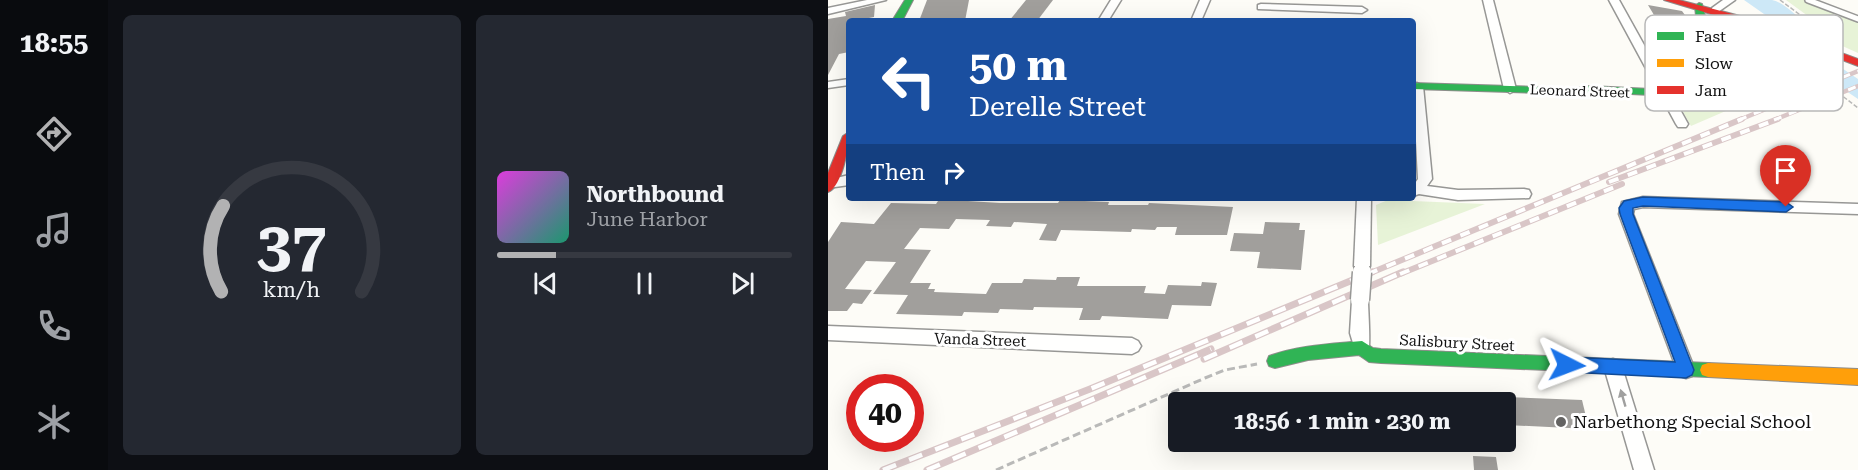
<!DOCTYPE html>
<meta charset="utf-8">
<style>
:root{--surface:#171b24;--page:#242831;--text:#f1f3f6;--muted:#9ea1a6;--line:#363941;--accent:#b2b2b3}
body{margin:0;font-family:"Roboto Serif",serif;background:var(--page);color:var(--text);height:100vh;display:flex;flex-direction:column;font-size:22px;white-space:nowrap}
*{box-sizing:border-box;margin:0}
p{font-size:20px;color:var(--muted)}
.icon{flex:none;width:33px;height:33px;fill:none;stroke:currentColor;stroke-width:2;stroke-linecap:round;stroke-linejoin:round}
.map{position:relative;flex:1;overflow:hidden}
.panel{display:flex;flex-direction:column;gap:15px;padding:15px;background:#0d0f14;width:720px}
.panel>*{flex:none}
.banner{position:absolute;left:18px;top:18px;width:570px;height:183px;border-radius:6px;box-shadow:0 6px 24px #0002;background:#1a4fa0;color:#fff;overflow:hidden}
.speed{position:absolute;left:18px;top:374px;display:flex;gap:12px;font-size:30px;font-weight:700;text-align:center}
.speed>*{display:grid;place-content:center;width:78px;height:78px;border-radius:50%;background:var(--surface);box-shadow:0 6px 24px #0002;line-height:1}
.speed .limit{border:9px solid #d22;background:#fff;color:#111}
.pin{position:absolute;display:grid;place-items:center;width:51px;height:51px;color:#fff;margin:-62px -26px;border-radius:50% 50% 50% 0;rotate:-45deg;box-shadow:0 0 6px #0007}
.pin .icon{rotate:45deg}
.me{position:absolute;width:66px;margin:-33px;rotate:93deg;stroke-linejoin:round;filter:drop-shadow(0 0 4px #0008)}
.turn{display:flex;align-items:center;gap:21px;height:126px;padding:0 24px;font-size:27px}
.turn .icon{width:78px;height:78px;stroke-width:2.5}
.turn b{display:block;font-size:42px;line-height:51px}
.then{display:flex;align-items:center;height:57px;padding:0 24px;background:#0003;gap:12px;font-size:22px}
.panel .card{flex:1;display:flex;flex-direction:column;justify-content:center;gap:9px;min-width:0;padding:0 21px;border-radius:9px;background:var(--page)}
.panel .dial{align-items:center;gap:0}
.dial svg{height:156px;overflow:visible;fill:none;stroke:var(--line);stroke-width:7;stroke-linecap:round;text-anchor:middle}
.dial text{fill:var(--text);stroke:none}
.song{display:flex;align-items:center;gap:18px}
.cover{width:72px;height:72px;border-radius:9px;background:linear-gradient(135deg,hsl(300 70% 55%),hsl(160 70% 35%))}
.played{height:6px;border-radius:3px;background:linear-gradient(90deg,var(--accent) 20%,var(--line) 20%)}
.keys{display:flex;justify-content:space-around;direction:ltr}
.panel .tiles{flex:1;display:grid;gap:15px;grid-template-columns:repeat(2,1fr)}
.trip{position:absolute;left:340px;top:392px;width:348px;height:60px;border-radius:6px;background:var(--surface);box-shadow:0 6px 24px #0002;font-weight:700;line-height:60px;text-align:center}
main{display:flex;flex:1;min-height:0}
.tab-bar{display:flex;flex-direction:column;width:108px;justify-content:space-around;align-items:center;background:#090b0e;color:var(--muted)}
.tab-bar .icon{width:42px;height:42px}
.tab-bar .on{color:var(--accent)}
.tab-bar b{font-size:27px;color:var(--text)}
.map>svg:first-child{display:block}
.green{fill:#e7f3d7}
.water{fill:#cde8f7}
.building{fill:#a19f9c}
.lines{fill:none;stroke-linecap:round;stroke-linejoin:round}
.lane-casing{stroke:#979795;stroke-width:8}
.street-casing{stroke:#979795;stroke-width:3}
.fast-casing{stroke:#8e8d8b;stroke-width:2}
.slow-casing{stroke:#8e8d8b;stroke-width:2}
.jam-casing{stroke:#8e8d8b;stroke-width:2}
.path-far1{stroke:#b9b9b8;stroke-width:1.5;stroke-dasharray:4.5 2;stroke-linecap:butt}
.path{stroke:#b9b9b8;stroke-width:3;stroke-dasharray:8 4;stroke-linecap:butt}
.lane{stroke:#fffffe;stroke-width:5}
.street{fill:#fffffe;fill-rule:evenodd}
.fast{fill:#30b455;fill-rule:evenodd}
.slow{fill:#ff9f0a;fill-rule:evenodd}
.jam{fill:#e5322d;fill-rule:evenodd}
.rail-far2-casing{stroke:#d9c6c7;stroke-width:4.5}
.rail-far1-casing{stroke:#d9c6c7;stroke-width:6}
.rail-casing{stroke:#d9c6c7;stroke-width:7}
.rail-far2{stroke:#fff;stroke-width:3;stroke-dasharray:8;stroke-linecap:butt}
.rail-far1{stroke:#fff;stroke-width:4;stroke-dasharray:10;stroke-linecap:butt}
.rail{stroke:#fff;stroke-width:4.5;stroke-dasharray:14;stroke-linecap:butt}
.street-bridge-far1-casing{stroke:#979795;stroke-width:17;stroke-linecap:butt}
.street-bridge-casing{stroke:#979795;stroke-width:21;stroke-linecap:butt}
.street-bridge-far1{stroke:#fffffe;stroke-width:14}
.street-bridge{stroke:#fffffe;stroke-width:18}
.oneway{fill:#a0a09f}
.route{fill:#1a73e8;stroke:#114b97;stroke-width:1.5}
.poi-dot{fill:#646362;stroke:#fff;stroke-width:2}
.labels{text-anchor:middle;stroke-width:6;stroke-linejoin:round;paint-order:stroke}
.far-street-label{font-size:14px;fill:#111;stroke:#fff}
.street-label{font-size:15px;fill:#111;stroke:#fff}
.near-poi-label{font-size:18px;fill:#111;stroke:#fff;text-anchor:start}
.key{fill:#fff;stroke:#b8b8b8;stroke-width:1.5}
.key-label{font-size:16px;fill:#111}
</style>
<main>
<nav class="tab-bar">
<b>18:55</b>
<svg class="icon on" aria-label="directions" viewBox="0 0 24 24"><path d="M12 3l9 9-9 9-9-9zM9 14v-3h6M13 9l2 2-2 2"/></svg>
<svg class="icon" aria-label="music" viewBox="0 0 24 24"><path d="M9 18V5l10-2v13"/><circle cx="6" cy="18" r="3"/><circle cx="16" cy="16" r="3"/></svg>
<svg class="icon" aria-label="phone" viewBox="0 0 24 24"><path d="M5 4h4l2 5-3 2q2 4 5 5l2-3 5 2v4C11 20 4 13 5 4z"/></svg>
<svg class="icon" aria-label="climate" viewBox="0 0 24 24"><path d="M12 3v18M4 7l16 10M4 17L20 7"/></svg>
</nav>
<section class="panel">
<div class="tiles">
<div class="card dial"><svg viewBox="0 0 100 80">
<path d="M14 69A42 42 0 1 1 86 69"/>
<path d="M14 69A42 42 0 0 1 15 25" stroke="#b2b2b3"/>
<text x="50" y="56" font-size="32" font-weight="700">37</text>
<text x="50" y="72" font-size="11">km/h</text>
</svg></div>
<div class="card">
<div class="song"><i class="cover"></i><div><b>Northbound</b><p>June Harbor</p></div></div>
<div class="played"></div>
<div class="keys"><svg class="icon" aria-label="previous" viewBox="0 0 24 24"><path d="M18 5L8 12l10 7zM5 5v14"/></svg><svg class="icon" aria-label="pause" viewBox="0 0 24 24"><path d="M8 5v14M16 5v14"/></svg><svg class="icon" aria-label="next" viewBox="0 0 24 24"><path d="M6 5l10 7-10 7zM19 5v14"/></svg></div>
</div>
</div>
</section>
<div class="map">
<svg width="1030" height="470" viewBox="0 0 1030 470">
<rect width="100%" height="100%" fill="#fdfcf7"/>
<g class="green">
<path d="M958 0H976L1030 22V53L1001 40 984 19Z"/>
<path d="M853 101 914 104 863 126 851 104Z"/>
<path d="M560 200 657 204 550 245 548 205Z"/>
</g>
<path class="water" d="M916 0C925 0 935 0 944 0 958 2 988 32 990 45L987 50 1030 79V99L969 58 946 21Z"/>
<g class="building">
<path d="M99 0H141L137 21H91Z"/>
<path d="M198 0H225L209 21H181Z"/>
<path d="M47 5 46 17 41 18 40 21H21V52L11 54 0 75V19L18 16 17 12Z"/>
<path d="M820 5 854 11 862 22H852L867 45 852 44 842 30H835Z"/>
<path d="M112 198H142L140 201 172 203H230L232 200 281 202 280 205H320L321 203 405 207 399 235H347L349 227H329L327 230 304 229 303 232 233 230 228 241 211 240 219 224 186 222 183 227 158 226 162 220 128 219 121 229 92 228 76 249 103 250 82 283H103L100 289H107L106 292 158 294 164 283H194L196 279 228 280 229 277H252L249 286H318L316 293 337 294 340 285 373 286 374 282 389 283 383 306 344 305 340 319 274 316 272 320H251L255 308 206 307 205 310 172 309 170 313 136 312 134 316 68 314 80 295 45 294 68 262 38 261 17 289 44 290 34 304 25 303 19 311H0V242L13 222 46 224 63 203 108 204Z"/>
<path d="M437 222 472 223 471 230H477L473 270 429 268 432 252 402 251 406 233 435 234Z"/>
<path d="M678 397 754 400 761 429 678 425Z"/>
<path d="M645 456 668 457 670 470H646Z"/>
</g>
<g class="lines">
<defs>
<path id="lane" d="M980 0 1030 19"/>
<g id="street">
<path d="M39 0H58L0 14V8Z"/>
<path d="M283 0H293L280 21H270Z"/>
<path d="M372 0H382L373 21H363Z"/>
<path d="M655 0H665L688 89 686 91 682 93 676 89Z"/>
<path d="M781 0H791L860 124 858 127H850L848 124Z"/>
<path d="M895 0H907L890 12H884V8Z"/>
<path d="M433 4 534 7 539 10 534 13 430 9V5Z"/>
<path d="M21 79V85L0 88V82Z"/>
<path d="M589 83 595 86 604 179 599 186 630 190 696 189 701 190 703 194 701 198 630 200 591 194 585 196V186L590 179 585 84Z"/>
<path d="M21 175V185L0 188V180Z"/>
<path d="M815 197 1030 204V214L815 207 806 209 805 214 867 370 864 376 858 378 852 376 849 370 791 214 794 202Z"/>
<path d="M529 198H543L542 266 540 270 534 272 528 270 526 266Z"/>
<path d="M532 293 538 295 540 300C540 311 543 347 540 353L534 356 528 353 522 333 524 300 526 295Z"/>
<path d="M0 326 304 338 310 341 313 346 310 351 304 354 0 340Z"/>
<path d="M785 359 791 361 794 367 826 470H806L776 367 779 361Z"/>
</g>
<g id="fast">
<path d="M77 0H85L74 21H64Z"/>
<path d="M871 3 874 4 877 16 929 85 927 93 904 99 762 92 744 94 585 89V83L744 88 762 86 904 93 918 89 919 85 868 16 867 6Z"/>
<path d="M534 341 545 348 553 349 880 363 886 365 888 370 886 375 880 377 553 363 541 362 531 355 480 360 447 368 441 366 439 361 441 356C471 345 503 344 534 341Z"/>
</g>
<path id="slow" d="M880 363 1030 369V385L880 377 874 375 872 370 874 365Z"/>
<g id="jam">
<path d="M836 0H851L916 17 1030 59V66L933 29Z"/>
<path d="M21 132C21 146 14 187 0 192V173L15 136Z"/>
</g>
</defs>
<use href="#lane" class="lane-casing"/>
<use href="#street" class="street-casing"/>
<use href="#fast" class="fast-casing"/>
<use href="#slow" class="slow-casing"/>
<use href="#jam" class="jam-casing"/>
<g class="path-far1">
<path d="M952 0 975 17 990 33"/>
<path d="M957 46 964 57 1030 108"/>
</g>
<path class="path" d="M168 470 377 378 397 370 429 364"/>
<use href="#lane" class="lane"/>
<use href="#street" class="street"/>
<use href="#fast" class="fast"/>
<use href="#slow" class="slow"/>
<use href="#jam" class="jam"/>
<defs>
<g id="rail-far2">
<path d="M911 120 1030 71"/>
<path d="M946 120 1030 86"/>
</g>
<g id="rail-far1">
<path d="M781 182 950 119"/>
<path d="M540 274 914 119"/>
<path d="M572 274 794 184"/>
</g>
<g id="rail">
<path d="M376 359 575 272"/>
<path d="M55 470 262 389 544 272"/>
<path d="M99 470 383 349"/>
</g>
</defs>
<use href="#rail-far2" class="rail-far2-casing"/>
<use href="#rail-far1" class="rail-far1-casing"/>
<use href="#rail" class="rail-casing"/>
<use href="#rail-far2" class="rail-far2"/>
<use href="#rail-far1" class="rail-far1"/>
<use href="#rail" class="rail"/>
<defs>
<path id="street-bridge-far1" d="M534 274V266"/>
<path id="street-bridge" d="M532 300 534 272"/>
</defs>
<use href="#street-bridge-far1" class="street-bridge-far1-casing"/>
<use href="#street-bridge" class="street-bridge-casing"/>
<use href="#street-bridge-far1" class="street-bridge-far1"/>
<use href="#street-bridge" class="street-bridge"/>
</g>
<defs><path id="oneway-solid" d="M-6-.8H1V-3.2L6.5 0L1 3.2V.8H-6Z" transform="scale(1.5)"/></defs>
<use class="oneway" href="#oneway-solid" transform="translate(795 398) rotate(-106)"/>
<path class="route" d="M815 197 958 202 965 207 958 212 815 206 805 208V214L866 370 864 375 858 378 739 372 733 370 731 365 733 360 739 357 847 362 792 214 791 208 796 201Z"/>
<circle class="poi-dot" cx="733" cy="422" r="6"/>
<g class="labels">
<g class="far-street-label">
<text transform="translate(752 91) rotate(2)" y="5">Leonard Street</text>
</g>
<g class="street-label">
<text transform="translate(152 340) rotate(2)" y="5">Vanda Street</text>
<text transform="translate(629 343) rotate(3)" y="5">Salisbury Street</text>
</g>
<g class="near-poi-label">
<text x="745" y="428">Narbethong Special School</text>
</g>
</g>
<rect x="817" y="15" width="198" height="96" rx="9" class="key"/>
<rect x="829" y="32" width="27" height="8" fill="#30b455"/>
<rect x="829" y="59" width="27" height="8" fill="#ff9f0a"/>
<rect x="829" y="86" width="27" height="8" fill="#e5322d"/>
<g class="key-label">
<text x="867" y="42">Fast</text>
<text x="867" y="69">Slow</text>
<text x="867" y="96">Jam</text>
</g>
</svg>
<div class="speed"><div class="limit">40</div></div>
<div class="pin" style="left:958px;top:207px;background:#d93025"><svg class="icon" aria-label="arrive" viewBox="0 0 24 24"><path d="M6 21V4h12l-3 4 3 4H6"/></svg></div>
<svg class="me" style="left:739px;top:365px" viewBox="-20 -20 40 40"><path d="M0-17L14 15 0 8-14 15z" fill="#1a73e8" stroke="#fff" stroke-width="4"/></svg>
<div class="trip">18:56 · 1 min · 230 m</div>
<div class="banner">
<div class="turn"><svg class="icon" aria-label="left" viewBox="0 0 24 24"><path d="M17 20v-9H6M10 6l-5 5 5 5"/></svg><div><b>50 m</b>Derelle Street</div></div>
<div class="then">Then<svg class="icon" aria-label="right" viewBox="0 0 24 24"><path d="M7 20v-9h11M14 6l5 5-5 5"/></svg></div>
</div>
</div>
</main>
